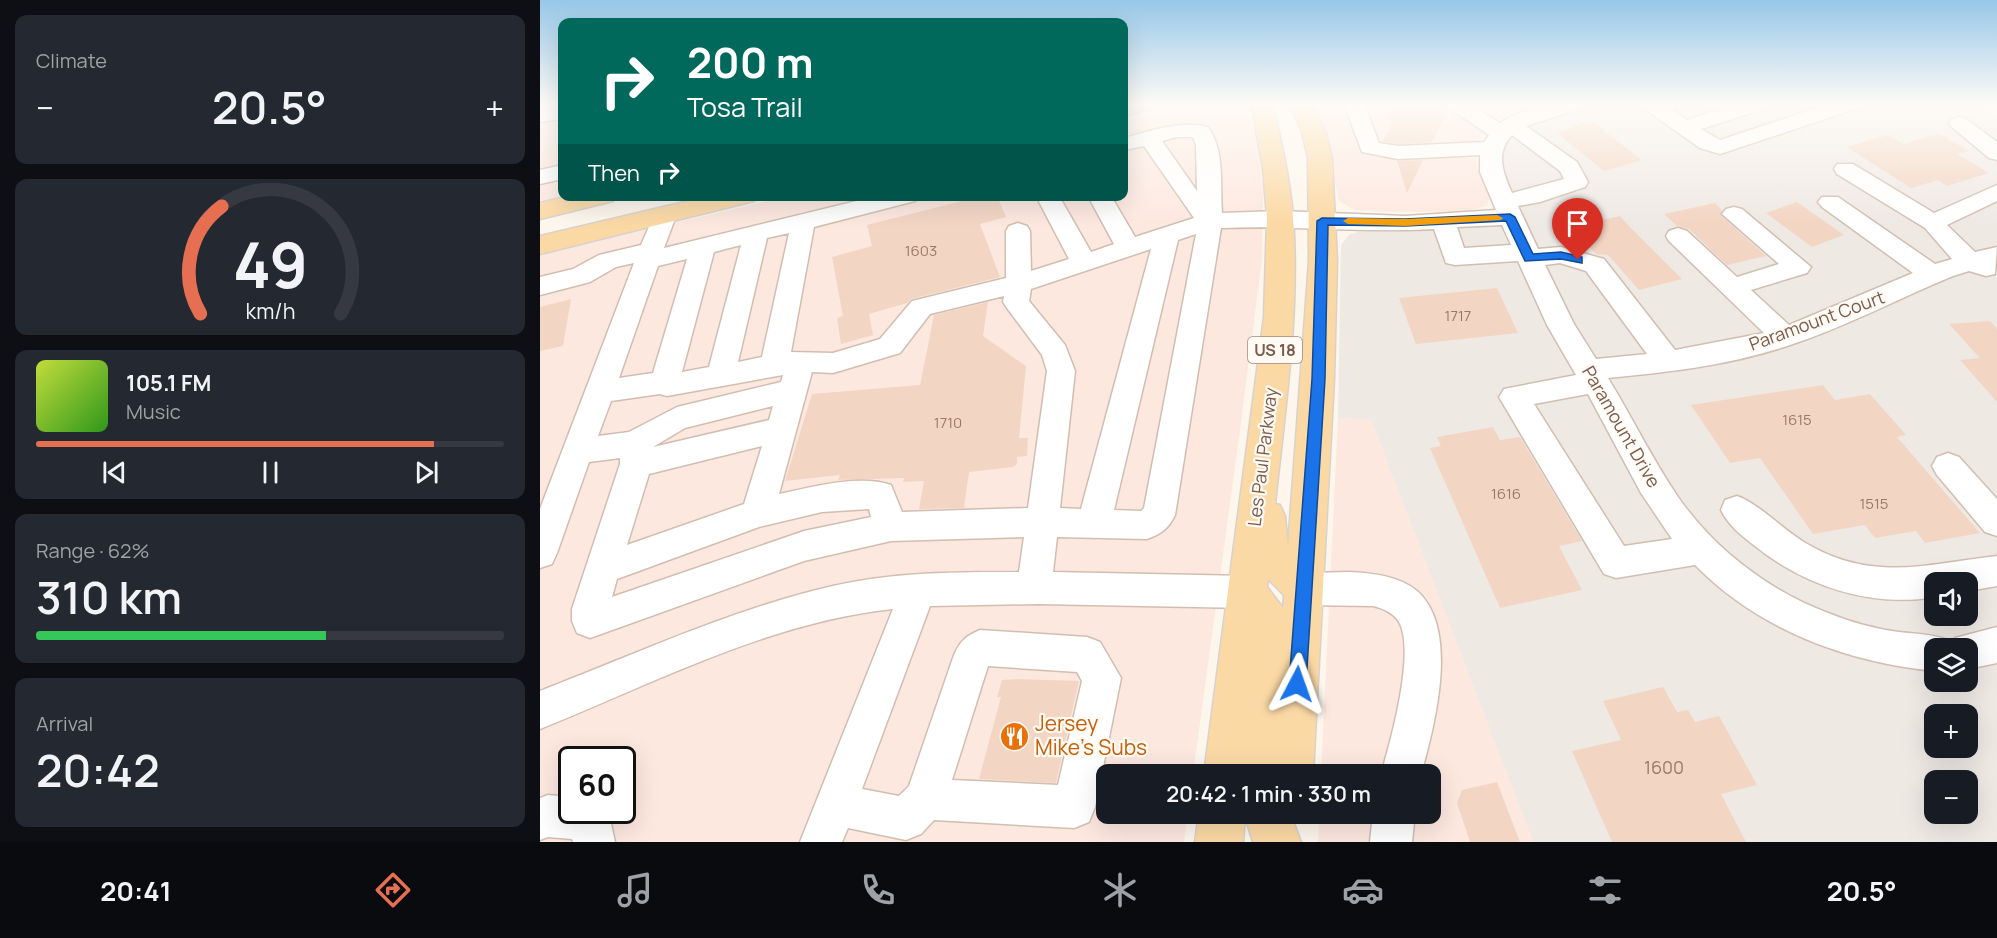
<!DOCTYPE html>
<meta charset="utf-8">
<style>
:root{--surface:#171b24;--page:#242831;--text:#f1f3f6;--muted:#9ea1a6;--line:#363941;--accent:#e76f51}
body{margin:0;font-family:Manrope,sans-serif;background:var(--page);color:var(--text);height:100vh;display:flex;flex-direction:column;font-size:22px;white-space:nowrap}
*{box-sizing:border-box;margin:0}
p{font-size:20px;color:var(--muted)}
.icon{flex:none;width:33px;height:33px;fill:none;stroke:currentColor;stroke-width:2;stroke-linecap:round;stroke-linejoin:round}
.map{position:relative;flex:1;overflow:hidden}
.side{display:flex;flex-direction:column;gap:15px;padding:15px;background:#0d0f14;width:540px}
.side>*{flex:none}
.banner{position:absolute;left:18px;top:18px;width:570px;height:183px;border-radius:12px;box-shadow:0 6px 24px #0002;background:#00695c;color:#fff;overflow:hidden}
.controls{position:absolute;left:1384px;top:572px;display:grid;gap:12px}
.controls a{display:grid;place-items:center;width:54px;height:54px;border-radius:12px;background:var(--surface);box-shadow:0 6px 24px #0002;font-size:30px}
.speed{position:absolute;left:18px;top:746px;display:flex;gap:12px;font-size:30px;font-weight:700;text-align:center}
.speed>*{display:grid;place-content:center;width:78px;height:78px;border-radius:50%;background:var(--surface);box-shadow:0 6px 24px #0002;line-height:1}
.speed .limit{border:3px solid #111;border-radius:9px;background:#fff;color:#111}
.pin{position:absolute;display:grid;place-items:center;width:51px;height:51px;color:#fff;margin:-62px -26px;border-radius:50% 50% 50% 0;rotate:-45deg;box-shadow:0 0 6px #0007}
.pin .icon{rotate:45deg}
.me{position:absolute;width:66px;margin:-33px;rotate:4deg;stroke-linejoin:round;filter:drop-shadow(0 0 4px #0008)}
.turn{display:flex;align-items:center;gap:21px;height:126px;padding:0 30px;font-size:27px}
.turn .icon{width:78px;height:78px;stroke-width:2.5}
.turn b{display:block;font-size:42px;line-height:51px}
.then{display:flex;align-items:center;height:57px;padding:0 30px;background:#0003;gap:12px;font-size:22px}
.big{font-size:45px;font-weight:600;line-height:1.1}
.side .card{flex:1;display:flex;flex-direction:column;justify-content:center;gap:9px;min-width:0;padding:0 21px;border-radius:12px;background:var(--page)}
.side .dial{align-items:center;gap:0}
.dial svg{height:156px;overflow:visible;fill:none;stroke:var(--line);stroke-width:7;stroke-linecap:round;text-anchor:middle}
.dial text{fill:var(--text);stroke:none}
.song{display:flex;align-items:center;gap:18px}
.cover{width:72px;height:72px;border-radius:9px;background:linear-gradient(135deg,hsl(70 70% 55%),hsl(110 70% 35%))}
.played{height:6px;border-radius:3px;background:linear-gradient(90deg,var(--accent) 85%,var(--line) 85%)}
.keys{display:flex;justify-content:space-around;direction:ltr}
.heat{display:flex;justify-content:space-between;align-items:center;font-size:33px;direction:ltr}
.charge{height:9px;border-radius:4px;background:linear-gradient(90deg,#34c759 62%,var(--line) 0)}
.trip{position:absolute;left:556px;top:764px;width:345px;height:60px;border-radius:12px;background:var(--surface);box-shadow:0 6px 24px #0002;font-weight:600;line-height:60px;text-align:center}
.tabs{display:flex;height:96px;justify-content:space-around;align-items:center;background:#090b0e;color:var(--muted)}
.tabs .icon{width:42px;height:42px}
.tabs .active{color:var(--accent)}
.tabs b{font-size:27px;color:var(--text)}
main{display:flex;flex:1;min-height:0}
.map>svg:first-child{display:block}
.commercial{fill:#fde8e0;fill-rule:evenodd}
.industrial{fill:#efe9e4;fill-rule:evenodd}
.building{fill:#f3d5c3}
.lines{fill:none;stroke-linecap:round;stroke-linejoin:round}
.minor-casing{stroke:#d1beb0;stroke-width:3}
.major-casing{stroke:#dad1cd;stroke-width:3}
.minor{fill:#fff;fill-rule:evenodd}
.major{fill:#fbd9a5;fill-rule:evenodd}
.route{fill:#1a73e8;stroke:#114b97;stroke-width:1.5}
.slow{fill:#f59e0b}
.labels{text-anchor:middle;stroke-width:4.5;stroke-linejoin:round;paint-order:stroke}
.number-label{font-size:15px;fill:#987a6a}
.shield{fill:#fffaf3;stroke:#a28b7f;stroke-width:1.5}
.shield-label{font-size:16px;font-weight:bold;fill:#7a5c4d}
.street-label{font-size:18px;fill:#7a5c4d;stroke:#fffaf3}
.near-number-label{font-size:18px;fill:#987a6a}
.near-food-label{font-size:21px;fill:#c56008;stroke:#fffaf3;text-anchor:start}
</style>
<main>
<section class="side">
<div class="card"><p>Climate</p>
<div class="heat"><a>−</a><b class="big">20.5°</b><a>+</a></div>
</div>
<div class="card dial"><svg viewBox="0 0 100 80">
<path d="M14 69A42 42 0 1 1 86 69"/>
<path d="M14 69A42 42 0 0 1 25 14" stroke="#e76f51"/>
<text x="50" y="56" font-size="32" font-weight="700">49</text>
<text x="50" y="72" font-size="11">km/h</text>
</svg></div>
<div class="card">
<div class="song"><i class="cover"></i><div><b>105.1 FM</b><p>Music</p></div></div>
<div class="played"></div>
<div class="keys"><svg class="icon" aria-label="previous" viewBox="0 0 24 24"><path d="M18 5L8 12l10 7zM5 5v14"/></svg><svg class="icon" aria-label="pause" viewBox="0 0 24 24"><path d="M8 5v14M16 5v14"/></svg><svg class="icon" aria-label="next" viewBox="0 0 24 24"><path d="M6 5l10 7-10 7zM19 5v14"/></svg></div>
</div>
<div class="card"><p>Range · 62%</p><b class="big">310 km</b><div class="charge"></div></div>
<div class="card"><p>Arrival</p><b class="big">20:42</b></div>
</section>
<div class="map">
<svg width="1457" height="842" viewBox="0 0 1457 842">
<rect width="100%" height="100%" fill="#fdf6ec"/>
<g class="commercial">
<path d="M0 104H22V196L30 197 0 203Z"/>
<path d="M655 104H707L718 152 723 189 722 258 701 423 653 774H567V813H648L644 842H0V254L245 197 584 196V120ZM32 759H82V810H32Z"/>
<path d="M779 104H999L959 119 937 142 936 165 950 198 947 206 926 211 859 212 815 210 799 201Z"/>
<path d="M798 418 831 420 993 842H778L779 813H891V774H781Z"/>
</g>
<path class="industrial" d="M1052 104H1438L1457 117V842H993L831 420 798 418 801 245 809 235 823 230 908 229 986 221 960 165 965 140 974 131 1003 118ZM1395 582H1428V615H1395ZM1395 648H1428V681H1395ZM1395 714H1428V747H1395ZM1395 780H1428V813H1395Z"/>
<g class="building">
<path d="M853 104H891L908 110 892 142 858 144 842 141 854 121 845 119Z"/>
<path d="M1043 123H1054L1102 160 1064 171 1017 133Z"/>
<path d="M1399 134 1429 151 1417 154 1449 173 1407 186 1398 180 1371 188 1307 147 1348 135 1363 144Z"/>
<path d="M883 160 867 193 857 161Z"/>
<path d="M442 196H457L466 217 440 224 460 277 371 299 367 303 329 314 333 335 301 344 297 318 303 316 292 257 332 246 327 225Z"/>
<path d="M1257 202 1304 235 1272 247 1226 213Z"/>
<path d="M1175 203 1182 210 1181 216 1226 256 1187 265 1149 229 1137 226 1124 214Z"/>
<path d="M1080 216 1088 225 1142 279 1099 290 1068 255 1056 254 1031 227Z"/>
<path d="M957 288 978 333 876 344 859 298Z"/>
<path d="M31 299 23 346 0 351V307Z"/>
<path d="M448 302 443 336 486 366 479 438H488L487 456 477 457V464L473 467 429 472 424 508 379 509 384 481 363 482 364 478 298 480 300 475 245 481 272 394 380 385 394 315Z"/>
<path d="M1450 321 1457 329V402L1420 360 1440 358 1409 324Z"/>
<path d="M1283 385 1295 400 1330 394 1366 435 1357 437 1440 533 1385 543 1376 531 1335 538 1325 525 1273 534 1220 458 1190 463 1151 405Z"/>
<path d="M953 427 960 440 980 437 1042 541 1019 546 1042 590 960 608 890 448 901 446 897 437Z"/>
<path d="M477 679 539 681 516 783 439 779 461 697H457L462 680Z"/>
<path d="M1123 687 1137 712 1148 710 1155 722 1179 716 1217 785 1181 794 1206 842H1072L1032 751 1081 740 1063 701Z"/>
<path d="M957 782 980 842H930L917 803 922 790Z"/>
</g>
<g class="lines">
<defs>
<g id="minor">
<path d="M804 104H824L839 143 858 146 944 142 949 135 903 104H928L960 123C986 106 1014 104 1045 104L1042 108 986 126 1037 162 1048 182 1045 187 1000 202 978 206 998 249 1021 247 1064 259 1135 350 1224 333 1129 241 1126 236 1129 231 1138 228 1147 231 1197 277 1239 264 1182 214 1186 209 1194 207 1202 209 1271 267 1267 273 1211 290 1249 325 1373 273 1282 207 1278 202 1282 197H1298L1395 264 1412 259 1385 228 1297 174 1294 169 1297 164H1313L1394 213 1457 185V201L1407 225 1435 252 1457 247 1455 274 1446 276 1429 271 1413 276C1361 297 1308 326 1253 344 1193 365 1131 372 1068 378 1092 417 1112 459 1138 497 1174 549 1229 591 1288 613 1310 622 1335 629 1359 632 1376 634 1392 634 1408 640L1411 647 1415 638 1457 627V663L1428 669V648H1395V671C1306 662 1219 630 1155 565L1076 578 1064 574 959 397 964 389 1036 375 1007 325 978 261 915 265 906 263 894 229C823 233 752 225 681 228L635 515C629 528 621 534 607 539L517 537 513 572 707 576 719 581 725 592 719 603 707 608 498 604 390 606 322 789 359 796 369 786 414 655C420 641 426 636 440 630L547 637 560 642 581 678 555 807 549 822 534 828 394 820 381 834 366 840 308 828 302 842H260L353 609C229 622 114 683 0 729V691C96 654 192 609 293 586 354 572 416 572 479 572L484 537 351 541 264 561 50 638 37 633 32 621V609L80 464V458L49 462 17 553 12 564 0 568V509L94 263 76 267 50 282 0 295V277L33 269 59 255 101 245 116 211 124 209 132 211 136 216 124 248 337 196H378L375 201 274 227 251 352 293 353 340 339 372 301 466 278V231L469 226 478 223 487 226 490 231 491 271 529 259 496 196H519L551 252 574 244 548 196H571L595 237 654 218 604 146 584 150V138C611 131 640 120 668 127 685 150 680 186 682 213L740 211 865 216 956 210 940 172V155L858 159 822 152ZM972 135 1020 171 1024 179 972 193C963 173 955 153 972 135ZM637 137H653L656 145 657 191 622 141ZM962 225 971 245 924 248 917 227ZM249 233 222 357 198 362 227 238ZM656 234 604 508 601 511 574 510 638 240ZM201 245 169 367 142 372 174 252ZM611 249 541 509 520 508 535 371 525 345 489 301 491 289ZM147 259 113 373 79 378 118 266ZM1020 263 1046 271 1107 354 1056 359 1034 324 1005 265ZM464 296 463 302 467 308 502 355 507 371 488 508 362 512 351 485C320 474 272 487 239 494L272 372 293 373 360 353 390 314ZM243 375 241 382 137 407 89 432 58 436 71 401 120 394 127 396ZM1048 394 1101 493 1132 539 1084 546 994 404ZM233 406 229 420 113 447 145 428ZM222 446 204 504 87 545 109 474ZM329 509 331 517 264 531 72 597 77 579 219 527 282 512ZM448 666 537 672 542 681 518 785 412 780Z"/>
<path d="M1108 104H1137L1132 109 1147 120 1197 104H1230L1227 108 1161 129 1180 140 1289 104H1321L1318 108 1180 154 1160 148 1109 112 1106 108Z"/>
<path d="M22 107V119L0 122V110Z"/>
<path d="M1419 117 1426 119 1457 142V160L1449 158 1412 127 1409 123 1412 119Z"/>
<path d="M22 165V179L0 184V170Z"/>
<path d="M1408 453 1419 457 1457 499V536L1445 532 1397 475 1392 466 1397 457Z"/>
<path d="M1197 496C1220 504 1245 532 1269 545 1334 582 1388 564 1457 556V586L1428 591V582H1395V597C1331 608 1265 586 1215 546 1202 536 1188 525 1181 510L1185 500Z"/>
<path d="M810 572C834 573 866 577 882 596 918 637 894 728 881 774H841C850 744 878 645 857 619 851 612 842 608 833 606L764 605 752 600 746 589 752 578 764 573Z"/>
<path d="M8 795 32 797V810H68L75 842H33L32 839 8 837 0 840V798Z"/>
<path d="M833 813H875L872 842H830Z"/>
</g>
<g id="major">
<path d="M584 104H613L610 109 584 116Z"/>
<path d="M711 104H733C741 142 750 179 753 217 760 312 745 409 735 504L740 505 745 516 748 547 769 261 768 158 762 133 750 104H772L786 133 792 158 797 261 794 379 773 774H664L724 317 727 218 723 169ZM728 579 744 595 743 608 727 587Z"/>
<path d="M29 196H76L73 201 0 219V203Z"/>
<path d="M170 196H217L214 201 0 254V236Z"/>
<path d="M659 813H750L761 842H713L705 816 703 842H655Z"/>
</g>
</defs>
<use href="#minor" class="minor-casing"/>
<use href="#major" class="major-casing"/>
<use href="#minor" class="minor"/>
<use href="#major" class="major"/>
</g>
<linearGradient id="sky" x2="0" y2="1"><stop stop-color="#97c7e8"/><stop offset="0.47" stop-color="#fefbf6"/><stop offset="1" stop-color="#fefbf6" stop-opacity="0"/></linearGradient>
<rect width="1457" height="222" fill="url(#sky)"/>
<path class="route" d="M970 214 975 217 993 254 1021 252 1042 257V263L1021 259 985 261 966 221 865 226 788 225 785 379 766 684 763 690 757 692 751 690 749 684 772 379 777 221 782 218 865 219Z"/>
<path class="slow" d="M957 215 963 218 961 220 865 226 808 224 803 221 808 218 865 219Z"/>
<defs>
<symbol id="restaurant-disc" viewBox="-11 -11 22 22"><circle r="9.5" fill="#e8710a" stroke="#fffaf3"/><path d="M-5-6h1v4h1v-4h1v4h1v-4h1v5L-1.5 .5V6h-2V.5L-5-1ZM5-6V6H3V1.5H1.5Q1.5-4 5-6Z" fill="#fff"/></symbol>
</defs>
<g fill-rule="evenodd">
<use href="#restaurant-disc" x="458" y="720" width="33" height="33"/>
</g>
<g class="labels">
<g class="number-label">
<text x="381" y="256">1603</text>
<text x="918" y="321">1717</text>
<text x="1257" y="425">1615</text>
<text x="408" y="428">1710</text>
<text x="966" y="499">1616</text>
<text x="1334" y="509">1515</text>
</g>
<rect class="shield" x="708" y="337" width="54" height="26" rx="4.5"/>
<g class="shield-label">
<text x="735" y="356">US 18</text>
</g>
<g class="street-label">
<text transform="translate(1277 321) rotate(-20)" y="6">Paramount Court</text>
<text transform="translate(1081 427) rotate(60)" y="6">Paramount Drive</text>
<text transform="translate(723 457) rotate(-83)" y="6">Les Paul Parkway</text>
</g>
<g class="near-number-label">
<text x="1124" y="774">1600</text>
</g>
<g class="near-food-label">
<text x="495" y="731">Jersey<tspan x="495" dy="24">Mike's Subs</tspan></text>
</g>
</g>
</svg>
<div class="controls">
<a><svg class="icon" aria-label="sound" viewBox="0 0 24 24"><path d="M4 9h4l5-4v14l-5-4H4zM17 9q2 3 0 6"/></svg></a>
<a><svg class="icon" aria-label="layers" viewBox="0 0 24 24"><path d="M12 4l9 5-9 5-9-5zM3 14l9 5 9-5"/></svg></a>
<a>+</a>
<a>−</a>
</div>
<div class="speed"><div class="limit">60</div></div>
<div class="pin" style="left:1038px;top:260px;background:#d93025"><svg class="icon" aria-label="arrive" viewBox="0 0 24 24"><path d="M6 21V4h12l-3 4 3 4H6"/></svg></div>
<svg class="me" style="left:757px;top:684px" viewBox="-20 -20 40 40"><path d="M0-17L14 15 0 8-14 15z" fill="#1a73e8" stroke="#fff" stroke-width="4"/></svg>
<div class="trip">20:42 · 1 min · 330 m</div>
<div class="banner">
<div class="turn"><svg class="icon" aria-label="right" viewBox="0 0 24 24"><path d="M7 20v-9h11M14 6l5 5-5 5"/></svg><div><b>200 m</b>Tosa Trail</div></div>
<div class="then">Then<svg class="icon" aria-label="right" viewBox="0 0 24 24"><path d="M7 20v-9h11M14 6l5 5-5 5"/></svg></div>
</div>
</div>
</main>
<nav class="tabs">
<b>20:41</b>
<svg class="icon active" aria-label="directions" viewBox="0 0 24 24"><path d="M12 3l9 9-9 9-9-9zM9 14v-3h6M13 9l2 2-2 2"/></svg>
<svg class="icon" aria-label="music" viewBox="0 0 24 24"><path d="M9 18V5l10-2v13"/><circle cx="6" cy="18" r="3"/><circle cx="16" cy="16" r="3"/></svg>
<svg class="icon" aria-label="phone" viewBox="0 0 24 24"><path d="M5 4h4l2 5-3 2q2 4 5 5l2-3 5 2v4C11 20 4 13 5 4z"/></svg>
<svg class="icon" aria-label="climate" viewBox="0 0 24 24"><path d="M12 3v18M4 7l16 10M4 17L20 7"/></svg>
<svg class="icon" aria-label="car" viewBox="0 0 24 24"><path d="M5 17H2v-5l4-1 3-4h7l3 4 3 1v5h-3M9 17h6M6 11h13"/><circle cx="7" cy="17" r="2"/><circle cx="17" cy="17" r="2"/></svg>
<svg class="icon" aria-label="filters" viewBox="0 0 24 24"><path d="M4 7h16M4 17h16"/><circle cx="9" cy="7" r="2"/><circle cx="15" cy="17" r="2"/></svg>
<b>20.5°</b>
</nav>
